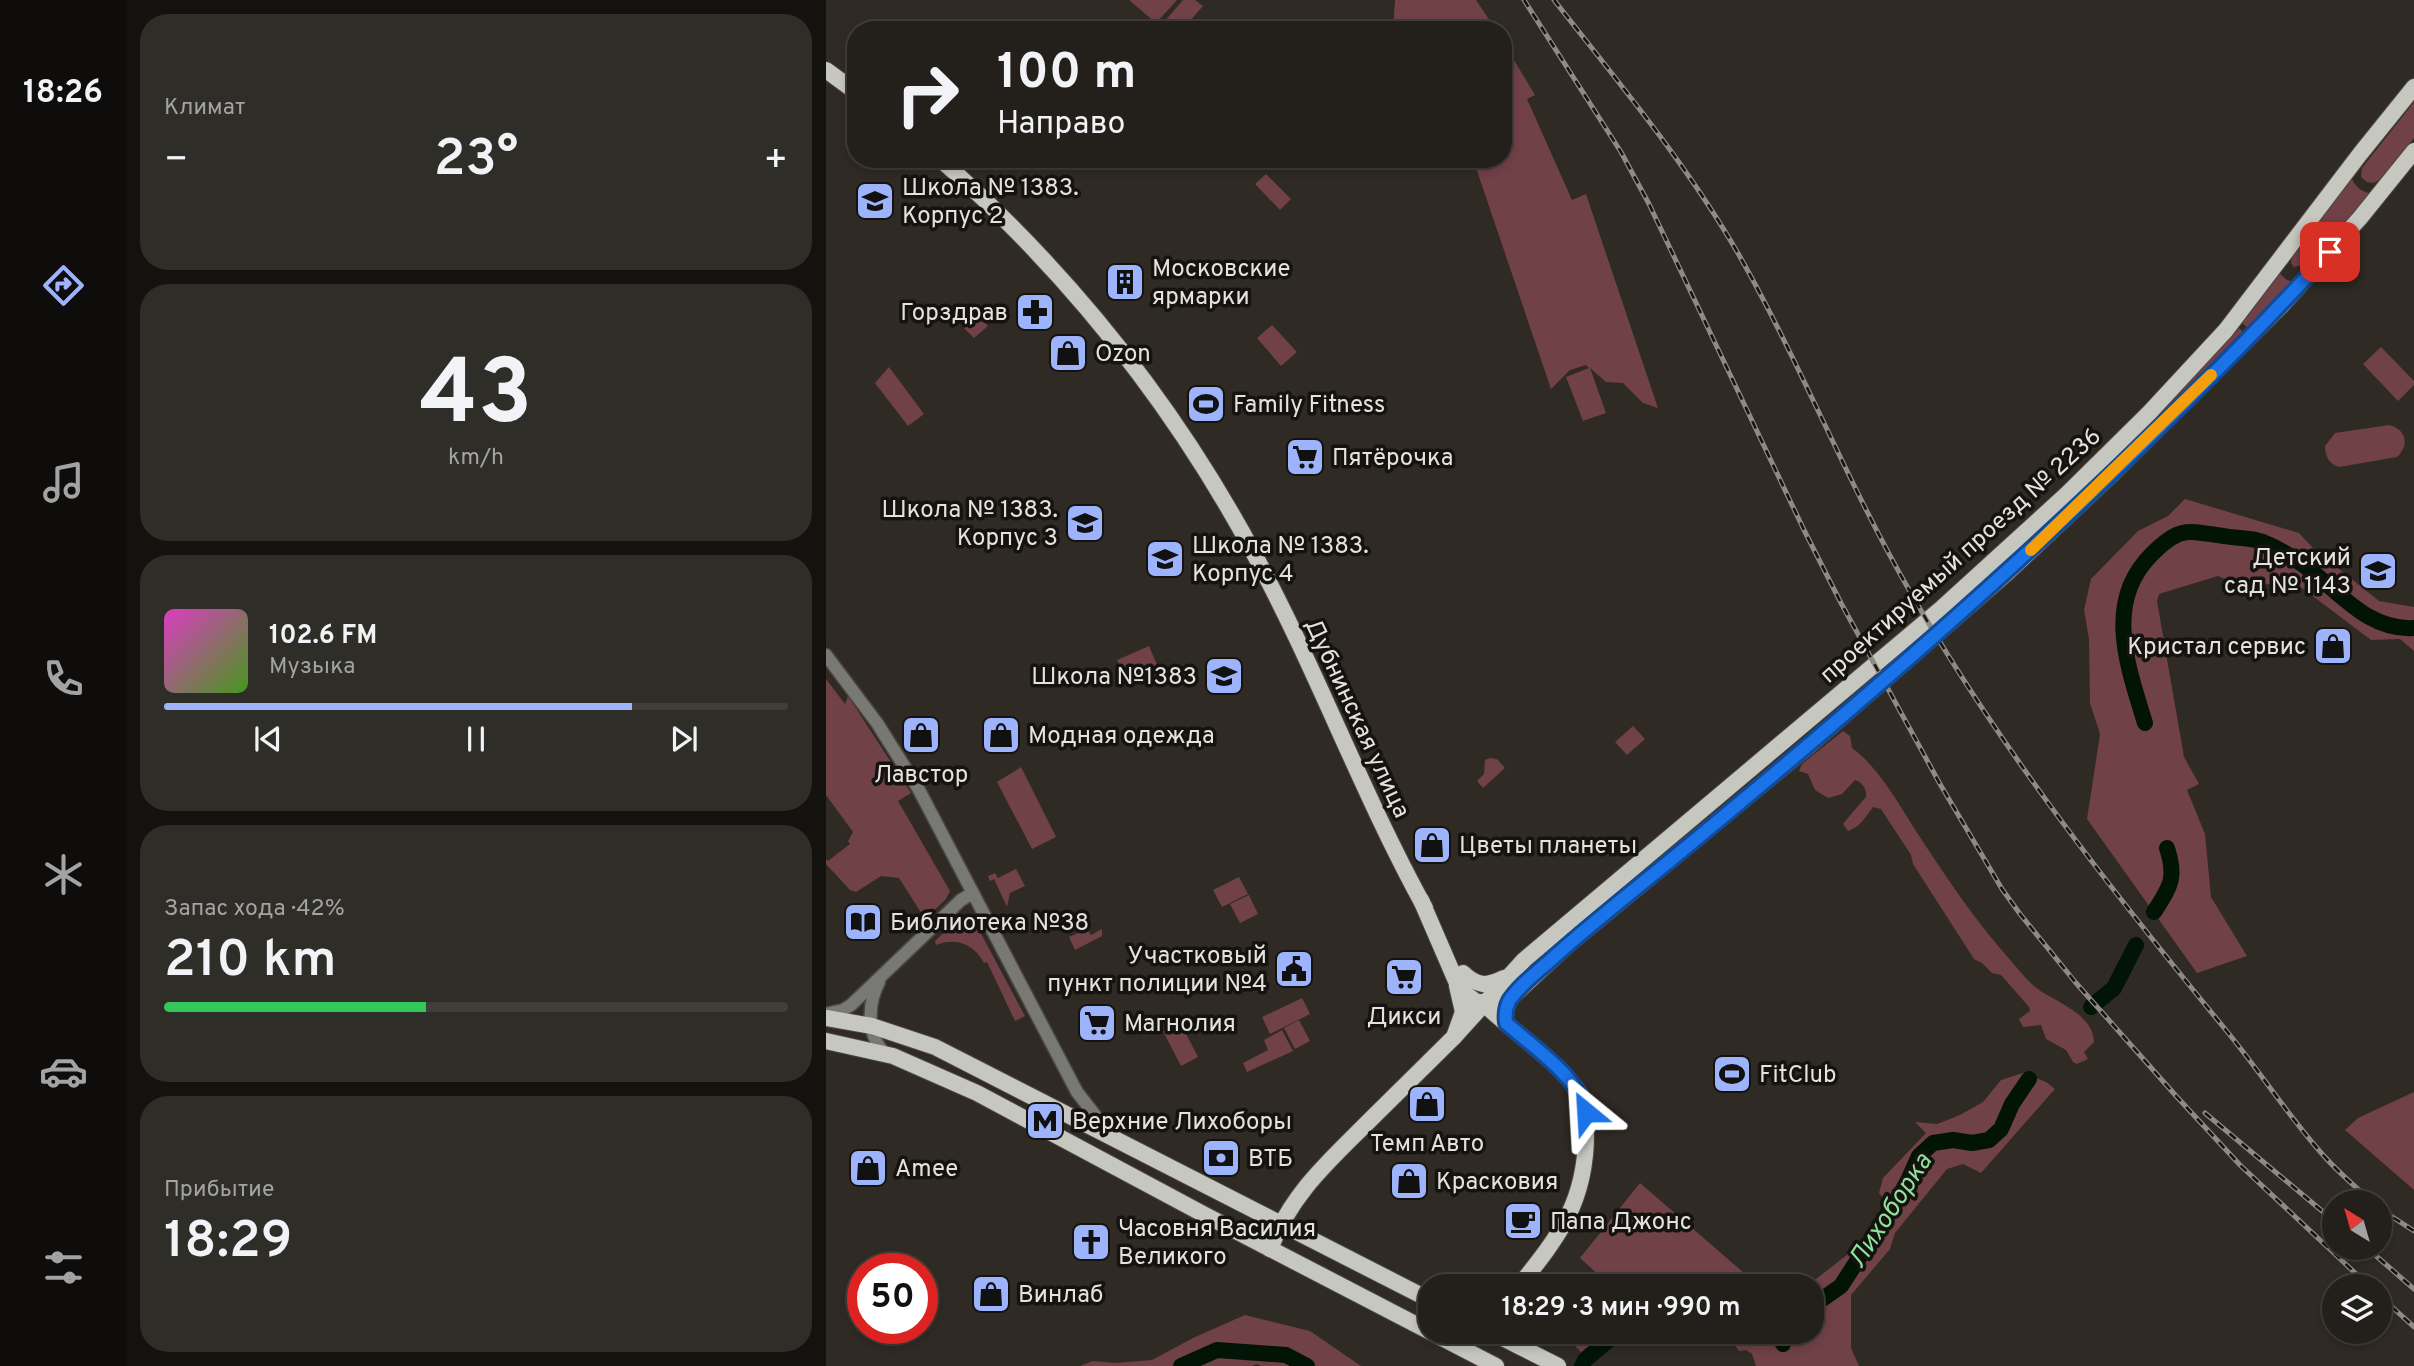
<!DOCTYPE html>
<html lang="ru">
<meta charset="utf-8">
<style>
:root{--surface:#23201b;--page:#2f2d28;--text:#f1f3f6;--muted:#a3a3a3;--line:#403e3a;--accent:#9db4fd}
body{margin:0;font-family:Overpass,sans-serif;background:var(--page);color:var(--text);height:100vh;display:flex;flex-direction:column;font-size:26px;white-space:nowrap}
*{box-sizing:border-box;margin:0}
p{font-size:23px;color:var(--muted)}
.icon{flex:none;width:38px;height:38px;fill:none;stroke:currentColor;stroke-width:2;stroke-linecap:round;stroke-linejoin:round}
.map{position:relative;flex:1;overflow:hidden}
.side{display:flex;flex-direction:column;gap:14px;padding:14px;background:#13120f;width:700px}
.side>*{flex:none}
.guide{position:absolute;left:21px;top:21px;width:665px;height:147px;border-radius:28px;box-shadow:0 4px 10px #0003,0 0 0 2px var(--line);background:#23201b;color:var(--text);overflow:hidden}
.needle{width:46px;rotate:323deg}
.fabs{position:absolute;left:1496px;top:1190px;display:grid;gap:14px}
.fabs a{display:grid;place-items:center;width:70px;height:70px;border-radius:50%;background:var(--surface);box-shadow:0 4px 10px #0003,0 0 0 2px var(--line);font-size:35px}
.speed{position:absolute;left:21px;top:1253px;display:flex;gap:14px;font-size:35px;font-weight:700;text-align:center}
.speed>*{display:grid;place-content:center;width:91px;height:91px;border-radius:50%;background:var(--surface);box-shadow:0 4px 10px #0003,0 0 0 2px var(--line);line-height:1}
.speed .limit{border:10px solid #d22;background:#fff;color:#111}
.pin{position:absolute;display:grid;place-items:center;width:60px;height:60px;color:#fff;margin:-30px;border-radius:14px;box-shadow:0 4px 10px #0006}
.me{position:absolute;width:77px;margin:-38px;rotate:333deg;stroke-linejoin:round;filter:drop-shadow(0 0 5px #0008)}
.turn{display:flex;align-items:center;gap:24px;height:147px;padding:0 35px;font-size:32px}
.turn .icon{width:91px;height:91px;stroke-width:2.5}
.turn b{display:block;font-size:49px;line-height:60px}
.big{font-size:52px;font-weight:600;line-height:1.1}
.side .tile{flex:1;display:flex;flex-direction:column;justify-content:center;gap:10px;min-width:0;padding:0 24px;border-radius:28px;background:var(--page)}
.side .dial{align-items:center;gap:0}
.dial b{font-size:91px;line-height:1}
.song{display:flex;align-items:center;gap:21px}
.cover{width:84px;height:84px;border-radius:10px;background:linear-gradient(135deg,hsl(310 70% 55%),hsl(100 70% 35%))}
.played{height:7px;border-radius:4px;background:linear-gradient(90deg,var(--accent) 75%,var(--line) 75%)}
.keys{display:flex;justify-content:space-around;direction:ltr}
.heat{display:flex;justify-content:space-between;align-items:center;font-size:38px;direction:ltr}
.charge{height:10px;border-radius:5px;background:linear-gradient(90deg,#34c759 42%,var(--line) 0)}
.trip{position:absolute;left:592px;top:1274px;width:406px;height:70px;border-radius:28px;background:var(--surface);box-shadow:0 4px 10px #0003,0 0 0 2px var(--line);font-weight:600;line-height:70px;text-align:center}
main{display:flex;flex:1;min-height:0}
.tabs{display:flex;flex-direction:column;width:126px;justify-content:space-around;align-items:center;background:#0e0d0b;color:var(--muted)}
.tabs .icon{width:49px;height:49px}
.tabs .on{color:var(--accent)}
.tabs b{font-size:32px;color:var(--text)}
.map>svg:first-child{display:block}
.green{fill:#704147}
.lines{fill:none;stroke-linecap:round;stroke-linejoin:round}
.river{stroke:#021405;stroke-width:16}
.minor-casing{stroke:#4c4742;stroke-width:15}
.major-casing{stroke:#4c4742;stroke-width:18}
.minor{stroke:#787975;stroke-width:12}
.major{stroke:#c6c8c0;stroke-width:16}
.rail-casing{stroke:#8e8a85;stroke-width:5}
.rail{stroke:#151310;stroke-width:2.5;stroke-dasharray:8;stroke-linecap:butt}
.route-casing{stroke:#114b97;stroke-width:18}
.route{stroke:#1a73e8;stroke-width:12}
.slow{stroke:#f59e0b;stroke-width:12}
.labels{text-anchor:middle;stroke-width:7;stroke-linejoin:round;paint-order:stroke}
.poi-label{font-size:24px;fill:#e5e2de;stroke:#151310;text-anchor:start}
.street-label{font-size:24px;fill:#e5e2de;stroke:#151310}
.water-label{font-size:26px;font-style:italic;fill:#8be498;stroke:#151310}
</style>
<main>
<nav class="tabs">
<b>18:26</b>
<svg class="icon on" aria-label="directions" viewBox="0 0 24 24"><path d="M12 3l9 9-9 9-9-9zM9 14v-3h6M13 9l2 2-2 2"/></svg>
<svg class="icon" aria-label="music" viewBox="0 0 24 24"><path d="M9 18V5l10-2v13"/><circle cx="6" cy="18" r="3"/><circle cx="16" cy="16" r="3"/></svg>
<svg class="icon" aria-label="phone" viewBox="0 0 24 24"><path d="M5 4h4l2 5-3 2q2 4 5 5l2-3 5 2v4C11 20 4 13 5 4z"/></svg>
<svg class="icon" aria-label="climate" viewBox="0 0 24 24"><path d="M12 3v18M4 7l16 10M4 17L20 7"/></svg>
<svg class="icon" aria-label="car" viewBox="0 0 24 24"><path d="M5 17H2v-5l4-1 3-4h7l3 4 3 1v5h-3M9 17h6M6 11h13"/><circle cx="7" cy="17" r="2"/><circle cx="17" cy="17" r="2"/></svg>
<svg class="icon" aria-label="filters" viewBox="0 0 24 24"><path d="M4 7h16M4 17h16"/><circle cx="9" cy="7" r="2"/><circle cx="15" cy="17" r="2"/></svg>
</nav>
<section class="side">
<div class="tile"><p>Климат</p>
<div class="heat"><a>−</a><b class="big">23°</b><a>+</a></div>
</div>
<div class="tile dial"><b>43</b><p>km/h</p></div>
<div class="tile">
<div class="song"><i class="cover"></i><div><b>102.6 FM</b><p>Музыка</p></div></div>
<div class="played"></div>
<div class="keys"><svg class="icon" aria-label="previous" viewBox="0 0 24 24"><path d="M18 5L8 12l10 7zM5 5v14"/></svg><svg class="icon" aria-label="pause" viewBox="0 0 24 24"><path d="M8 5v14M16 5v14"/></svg><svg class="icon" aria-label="next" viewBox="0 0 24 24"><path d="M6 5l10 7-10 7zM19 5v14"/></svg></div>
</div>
<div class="tile"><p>Запас хода · 42%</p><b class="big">210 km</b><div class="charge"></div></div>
<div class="tile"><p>Прибытие</p><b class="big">18:29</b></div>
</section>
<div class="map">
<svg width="1588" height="1366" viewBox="0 0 1588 1366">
<rect width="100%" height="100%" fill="#2f2a24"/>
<g class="green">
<path d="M303 0H351L330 23Z"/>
<path d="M357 0H369L377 6 356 30H347L338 22Z"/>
<path d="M569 0H650L670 30H567Z"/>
<path d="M677 42 709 95 701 99 746 200 760 194 832 408 817 403 797 383 780 382 764 368 780 413 757 421 740 377 763 368 760 365 744 370 725 389 647 159H677Z"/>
<path d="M1588 102V138L1555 179 1548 183 1541 182 1535 177 1536 168Z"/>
<path d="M440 174 465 199 454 210 429 184Z"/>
<path d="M1525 177C1529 187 1536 193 1547 193L1485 263 1468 267 1465 263 1466 257Z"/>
<path d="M1453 273 1461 280 1469 282 1422 328 1416 323Z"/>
<path d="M150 313 162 326 148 338 136 326Z"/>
<path d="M446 325 471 352 455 366 431 338Z"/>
<path d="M1413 328 1417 332 1345 406 1306 441Z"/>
<path d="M1555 347 1588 381V385L1572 401 1537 364Z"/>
<path d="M63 367 98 414 82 426 49 383Z"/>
<path d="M1563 425C1580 429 1584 445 1571 457L1513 467C1503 464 1499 456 1499 446L1509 433Z"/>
<path d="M1359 499 1473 533 1487 548 1553 601 1588 607V651L1574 639 1545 640 1476 588 1401 580 1392 576 1333 594 1331 601 1358 757 1373 784 1361 790 1379 834 1385 897 1421 956 1371 973 1261 819 1274 734 1264 703 1263 639 1258 610 1265 579 1312 531 1342 516Z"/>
<path d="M323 646 332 667 301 681 291 660Z"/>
<path d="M0 679 19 704 22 696 85 793 72 801 124 891 120 899 99 919 73 878 55 876 30 892 24 890 0 864V859L2 861 24 844 22 841 27 832 0 795Z"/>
<path d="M807 726 819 739 801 755 789 742Z"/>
<path d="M1017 731 1024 736 1026 748C1052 767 1071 801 1088 828 1118 874 1149 921 1186 962 1193 970 1200 979 1208 986 1227 1002 1267 1012 1268 1042L1258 1052 1262 1059 1251 1064 1247 1062 1240 1050 1220 1039 1215 1025 1197 1027 1193 1019 1204 1011 1203 1007 1175 975 1166 973 1156 963 1148 959 1087 864 1085 855 1055 809 1047 807C1039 817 1035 827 1022 831L1017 824C1025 814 1032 806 1040 797 1041 789 1036 782 1029 780L1016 794 1002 798 989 790 982 774 973 771 976 764Z"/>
<path d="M664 758 671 759 679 768 657 788 651 781 658 774 659 760Z"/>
<path d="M195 767 230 837 206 849 171 782Z"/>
<path d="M190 869 199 886 184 893 181 907 168 879 164 881 162 876 169 873 172 878Z"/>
<path d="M413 877 422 894 396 907 387 890Z"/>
<path d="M423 895 432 914 414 923 404 904Z"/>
<path d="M138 918 145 920 151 926 199 1016 189 1021 161 962 158 963C148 944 130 937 110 945L109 941 130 921Z"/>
<path d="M261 929 265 935 276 929V936L249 950 243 937Z"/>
<path d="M476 998 484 1014 444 1034 436 1017Z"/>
<path d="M473 1020 484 1041 469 1049 458 1028Z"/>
<path d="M354 1022 372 1057 355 1066 337 1031Z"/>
<path d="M456 1030 467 1051 421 1072 417 1063 442 1050 438 1040Z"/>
<path d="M1197 1073 1220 1082 1229 1089 1155 1173 1137 1164 1121 1169 1069 1233 1064 1249 1025 1295V1348L1033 1366H930L926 1354 920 1350 913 1351 899 1332H985V1286H981L1026 1251 1063 1204 1053 1193 1057 1178 1100 1133 1089 1122 1111 1124 1134 1115 1157 1102 1175 1080Z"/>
<path d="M1588 1092V1190L1519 1130 1532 1118Z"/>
<path d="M814 1183 933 1286H773L774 1276 754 1258Z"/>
<path d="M419 1315 484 1331 535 1366H435L431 1364 426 1366H254L267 1361 289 1363 326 1360 367 1338Z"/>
<path d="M739 1332H825L809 1337 801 1345 783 1332 777 1334 755 1352 749 1346 737 1341Z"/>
</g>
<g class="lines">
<g class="river">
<path d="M1319 723C1302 667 1277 602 1326 554 1354 526 1361 531 1398 536 1413 539 1430 537 1444 545 1455 550 1466 557 1476 564 1512 589 1540 631 1588 628"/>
<path d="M1328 912C1344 887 1351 878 1341 848"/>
<path d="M1265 1007 1288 988 1310 945"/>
<path d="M859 1286H878"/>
<path d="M985 1307 1015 1286 1080 1185 1093 1156 1107 1143 1127 1140 1146 1143 1163 1140 1175 1129 1186 1104 1203 1079"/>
<path d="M952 1332 957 1344"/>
<path d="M355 1366 391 1350 460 1355 481 1366"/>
<path d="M756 1366 759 1360 792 1332"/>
</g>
<defs>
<g id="minor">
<path d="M0 655 51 723 92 788 251 1092 282 1132"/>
<path d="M53 982C41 1005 41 1035 59 1054"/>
<path d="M0 1014 17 1010 25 1005 135 900 147 893"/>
</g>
<g id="major">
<path d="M0 70 30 92"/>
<path d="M114 159C240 270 346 402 426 550 490 667 535 792 599 908"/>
<path d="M595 900 630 981 641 995 652 1003 664 1005 676 1002 689 994 743 944 985 744 1182 572 1285 475 1456 305 1534 218 1588 151"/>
<path d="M637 973C651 986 660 987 678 978"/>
<path d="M656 1002C684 1030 727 1057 750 1088 761 1102 761 1118 760 1134 760 1202 733 1236 693 1286"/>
<path d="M0 1018 46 1026 109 1047 604 1300"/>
<path d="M628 1037 698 960 1117 607 1241 494 1323 413 1400 330 1534 154 1588 87"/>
<path d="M0 1041 67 1056 151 1093 379 1215 670 1366"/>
<path d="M444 1249C465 1194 502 1162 543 1121 571 1093 600 1065 628 1037L637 1012 631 986"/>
<path d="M665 1332 732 1366"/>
</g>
</defs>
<use href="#minor" class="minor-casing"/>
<use href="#major" class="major-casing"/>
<use href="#minor" class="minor"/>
<use href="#major" class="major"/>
<defs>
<g id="rail">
<path d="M698 0 795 152 823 204 978 530 1015 603 1114 784 1176 889 1194 914 1250 983 1351 1097 1414 1165 1543 1286"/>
<path d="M728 0C792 82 861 164 913 255 976 366 1022 485 1086 595 1175 750 1286 891 1399 1029 1433 1070 1462 1116 1498 1156 1513 1173 1530 1187 1546 1202"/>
<path d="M1379 1113 1508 1221"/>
<path d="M1554 1209 1588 1231"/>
<path d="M1541 1248 1588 1289"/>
<path d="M1554 1296 1588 1327"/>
</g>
</defs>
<use href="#rail" class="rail-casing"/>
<use href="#rail" class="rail"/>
</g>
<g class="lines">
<defs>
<path id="route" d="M760 1112C753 1077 707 1047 680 1023 679 1015 679 1009 683 1001 694 984 713 971 728 957 766 923 807 891 846 859 1077 669 1301 472 1504 252"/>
</defs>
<use href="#route" class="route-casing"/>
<use href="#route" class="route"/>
<path class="slow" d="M1205 550 1385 375"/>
</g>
<defs>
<symbol id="school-square" viewBox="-11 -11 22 22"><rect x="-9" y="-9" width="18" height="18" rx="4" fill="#9db4fd" stroke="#151310"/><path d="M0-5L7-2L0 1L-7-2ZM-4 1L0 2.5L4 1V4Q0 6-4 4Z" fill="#111"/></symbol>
<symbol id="building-square" viewBox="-11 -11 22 22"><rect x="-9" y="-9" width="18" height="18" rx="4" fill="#9db4fd" stroke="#151310"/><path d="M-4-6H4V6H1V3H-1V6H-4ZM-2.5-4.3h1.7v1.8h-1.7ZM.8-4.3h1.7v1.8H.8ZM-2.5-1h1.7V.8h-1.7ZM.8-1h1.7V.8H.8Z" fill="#111"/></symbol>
<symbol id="pharmacy-square" viewBox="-11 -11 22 22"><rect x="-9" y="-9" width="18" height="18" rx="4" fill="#9db4fd" stroke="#151310"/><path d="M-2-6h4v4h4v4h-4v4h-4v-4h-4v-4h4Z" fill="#111"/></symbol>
<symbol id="shop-square" viewBox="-11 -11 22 22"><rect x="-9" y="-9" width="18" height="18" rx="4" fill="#9db4fd" stroke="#151310"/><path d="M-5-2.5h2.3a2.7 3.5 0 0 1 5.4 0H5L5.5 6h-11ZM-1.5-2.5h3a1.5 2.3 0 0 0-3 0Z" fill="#111"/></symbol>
<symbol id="stadium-square" viewBox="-11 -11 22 22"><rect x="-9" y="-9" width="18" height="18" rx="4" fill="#9db4fd" stroke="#151310"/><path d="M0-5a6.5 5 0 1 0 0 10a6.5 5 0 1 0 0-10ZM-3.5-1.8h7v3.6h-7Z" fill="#111"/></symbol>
<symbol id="supermarket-square" viewBox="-11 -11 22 22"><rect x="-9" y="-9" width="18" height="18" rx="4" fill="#9db4fd" stroke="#151310"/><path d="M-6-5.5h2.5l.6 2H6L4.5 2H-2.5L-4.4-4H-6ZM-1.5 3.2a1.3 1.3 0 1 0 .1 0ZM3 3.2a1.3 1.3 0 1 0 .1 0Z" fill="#111"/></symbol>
<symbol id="library-square" viewBox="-11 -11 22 22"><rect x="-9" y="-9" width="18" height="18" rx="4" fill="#9db4fd" stroke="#151310"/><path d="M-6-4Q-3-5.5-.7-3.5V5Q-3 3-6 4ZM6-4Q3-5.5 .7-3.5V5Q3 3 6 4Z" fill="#111"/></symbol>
<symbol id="civic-square" viewBox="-11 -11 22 22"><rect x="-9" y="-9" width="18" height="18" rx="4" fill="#9db4fd" stroke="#151310"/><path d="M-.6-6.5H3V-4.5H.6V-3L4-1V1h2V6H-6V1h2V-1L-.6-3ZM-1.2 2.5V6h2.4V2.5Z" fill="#111"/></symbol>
<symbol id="metro-square" viewBox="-11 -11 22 22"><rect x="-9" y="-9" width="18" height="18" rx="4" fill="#9db4fd" stroke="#151310"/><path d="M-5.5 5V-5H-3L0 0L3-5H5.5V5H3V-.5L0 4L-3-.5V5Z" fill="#111"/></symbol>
<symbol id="bank-square" viewBox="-11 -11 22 22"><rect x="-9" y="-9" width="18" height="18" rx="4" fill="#9db4fd" stroke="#151310"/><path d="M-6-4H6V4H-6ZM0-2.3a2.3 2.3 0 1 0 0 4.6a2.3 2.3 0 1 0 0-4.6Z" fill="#111"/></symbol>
<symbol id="cafe-square" viewBox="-11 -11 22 22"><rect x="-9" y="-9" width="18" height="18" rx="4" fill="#9db4fd" stroke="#151310"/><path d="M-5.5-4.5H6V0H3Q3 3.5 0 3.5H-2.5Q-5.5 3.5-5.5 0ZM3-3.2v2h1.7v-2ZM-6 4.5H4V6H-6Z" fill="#111"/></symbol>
<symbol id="church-square" viewBox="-11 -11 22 22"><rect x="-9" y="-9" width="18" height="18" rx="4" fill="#9db4fd" stroke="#151310"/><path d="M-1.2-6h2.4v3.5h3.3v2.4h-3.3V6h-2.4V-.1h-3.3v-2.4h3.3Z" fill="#111"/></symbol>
</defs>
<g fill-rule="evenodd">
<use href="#school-square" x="27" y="179" width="44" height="44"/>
<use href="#building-square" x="277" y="260" width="44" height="44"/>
<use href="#pharmacy-square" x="187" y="290" width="44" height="44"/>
<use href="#shop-square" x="220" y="331" width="44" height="44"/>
<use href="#stadium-square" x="358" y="382" width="44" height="44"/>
<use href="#supermarket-square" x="457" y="435" width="44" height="44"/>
<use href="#school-square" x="237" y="501" width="44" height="44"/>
<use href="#school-square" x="317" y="537" width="44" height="44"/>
<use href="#school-square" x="1530" y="549" width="44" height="44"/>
<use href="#shop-square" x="1485" y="624" width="44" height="44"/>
<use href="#school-square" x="376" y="654" width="44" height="44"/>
<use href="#shop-square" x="73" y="713" width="44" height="44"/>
<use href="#shop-square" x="153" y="713" width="44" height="44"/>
<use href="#shop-square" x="584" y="823" width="44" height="44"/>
<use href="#library-square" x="15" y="900" width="44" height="44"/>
<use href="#civic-square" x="446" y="947" width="44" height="44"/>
<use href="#supermarket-square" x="556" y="955" width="44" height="44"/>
<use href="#supermarket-square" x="249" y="1001" width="44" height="44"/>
<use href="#stadium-square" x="884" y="1052" width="44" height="44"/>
<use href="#shop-square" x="579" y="1082" width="44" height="44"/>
<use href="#metro-square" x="197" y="1099" width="44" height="44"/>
<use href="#bank-square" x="373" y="1136" width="44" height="44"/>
<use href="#shop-square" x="20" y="1146" width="44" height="44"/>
<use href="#shop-square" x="561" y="1159" width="44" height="44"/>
<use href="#cafe-square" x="675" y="1199" width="44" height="44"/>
<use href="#church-square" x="243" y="1220" width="44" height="44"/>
<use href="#shop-square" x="143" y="1272" width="44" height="44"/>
</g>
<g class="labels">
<g class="poi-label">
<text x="76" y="195">Школа № 1383.<tspan x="76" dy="28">Корпус 2</tspan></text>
<text x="326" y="276">Московские<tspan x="326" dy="28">ярмарки</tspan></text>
<text x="182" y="320" text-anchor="end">Горздрав</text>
<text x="269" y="361">Ozon</text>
<text x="407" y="412">Family Fitness</text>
<text x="506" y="465">Пятёрочка</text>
<text x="232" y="517" text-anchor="end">Школа № 1383.<tspan x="232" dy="28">Корпус 3</tspan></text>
<text x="366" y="553">Школа № 1383.<tspan x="366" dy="28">Корпус 4</tspan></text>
<text x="1525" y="565" text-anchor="end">Детский<tspan x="1525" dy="28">сад № 1143</tspan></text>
<text x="1480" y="654" text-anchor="end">Кристал сервис</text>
<text x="371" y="684" text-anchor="end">Школа №1383</text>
<text x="202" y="743">Модная одежда</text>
<text x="95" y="782" text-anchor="middle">Лавстор</text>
<text x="633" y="853">Цветы планеты</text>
<text x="64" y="930">Библиотека №38</text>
<text x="441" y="963" text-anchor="end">Участковый<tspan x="441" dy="28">пункт полиции №4</tspan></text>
<text x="578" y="1024" text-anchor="middle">Дикси</text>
<text x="298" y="1031">Магнолия</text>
<text x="933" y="1082">FitClub</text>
<text x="246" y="1129">Верхние Лихоборы</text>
<text x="601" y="1151" text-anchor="middle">Темп Авто</text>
<text x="422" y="1166">ВТБ</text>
<text x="69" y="1176">Amee</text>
<text x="610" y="1189">Красковия</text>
<text x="724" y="1229">Папа Джонс</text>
<text x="292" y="1236">Часовня Василия<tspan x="292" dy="28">Великого</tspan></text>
<text x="192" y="1302">Винлаб</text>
</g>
<g class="street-label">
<text transform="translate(1134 555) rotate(-42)" y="8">проектируемый проезд № 2236</text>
<text transform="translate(532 718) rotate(65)" y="8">Дубнинская улица</text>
</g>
<g class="water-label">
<text transform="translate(1063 1210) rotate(-57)" y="9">Лихоборка</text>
</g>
</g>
</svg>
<div class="fabs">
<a><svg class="needle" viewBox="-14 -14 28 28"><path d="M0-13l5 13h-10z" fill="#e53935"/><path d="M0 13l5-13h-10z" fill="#a3a3a3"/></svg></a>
<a><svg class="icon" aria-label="layers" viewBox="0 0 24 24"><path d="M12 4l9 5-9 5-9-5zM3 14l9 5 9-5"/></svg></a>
</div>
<div class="speed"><div class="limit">50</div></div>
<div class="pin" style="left:1504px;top:252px;background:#d93025"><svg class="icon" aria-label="arrive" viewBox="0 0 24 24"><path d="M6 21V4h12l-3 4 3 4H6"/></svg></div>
<svg class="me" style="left:760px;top:1112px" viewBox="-20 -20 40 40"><path d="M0-17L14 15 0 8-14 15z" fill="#1a73e8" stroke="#fff" stroke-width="4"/></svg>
<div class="trip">18:29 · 3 мин · 990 m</div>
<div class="guide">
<div class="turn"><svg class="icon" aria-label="right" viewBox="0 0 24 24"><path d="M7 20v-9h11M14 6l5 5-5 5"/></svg><div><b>100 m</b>Направо</div></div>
</div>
</div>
</main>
